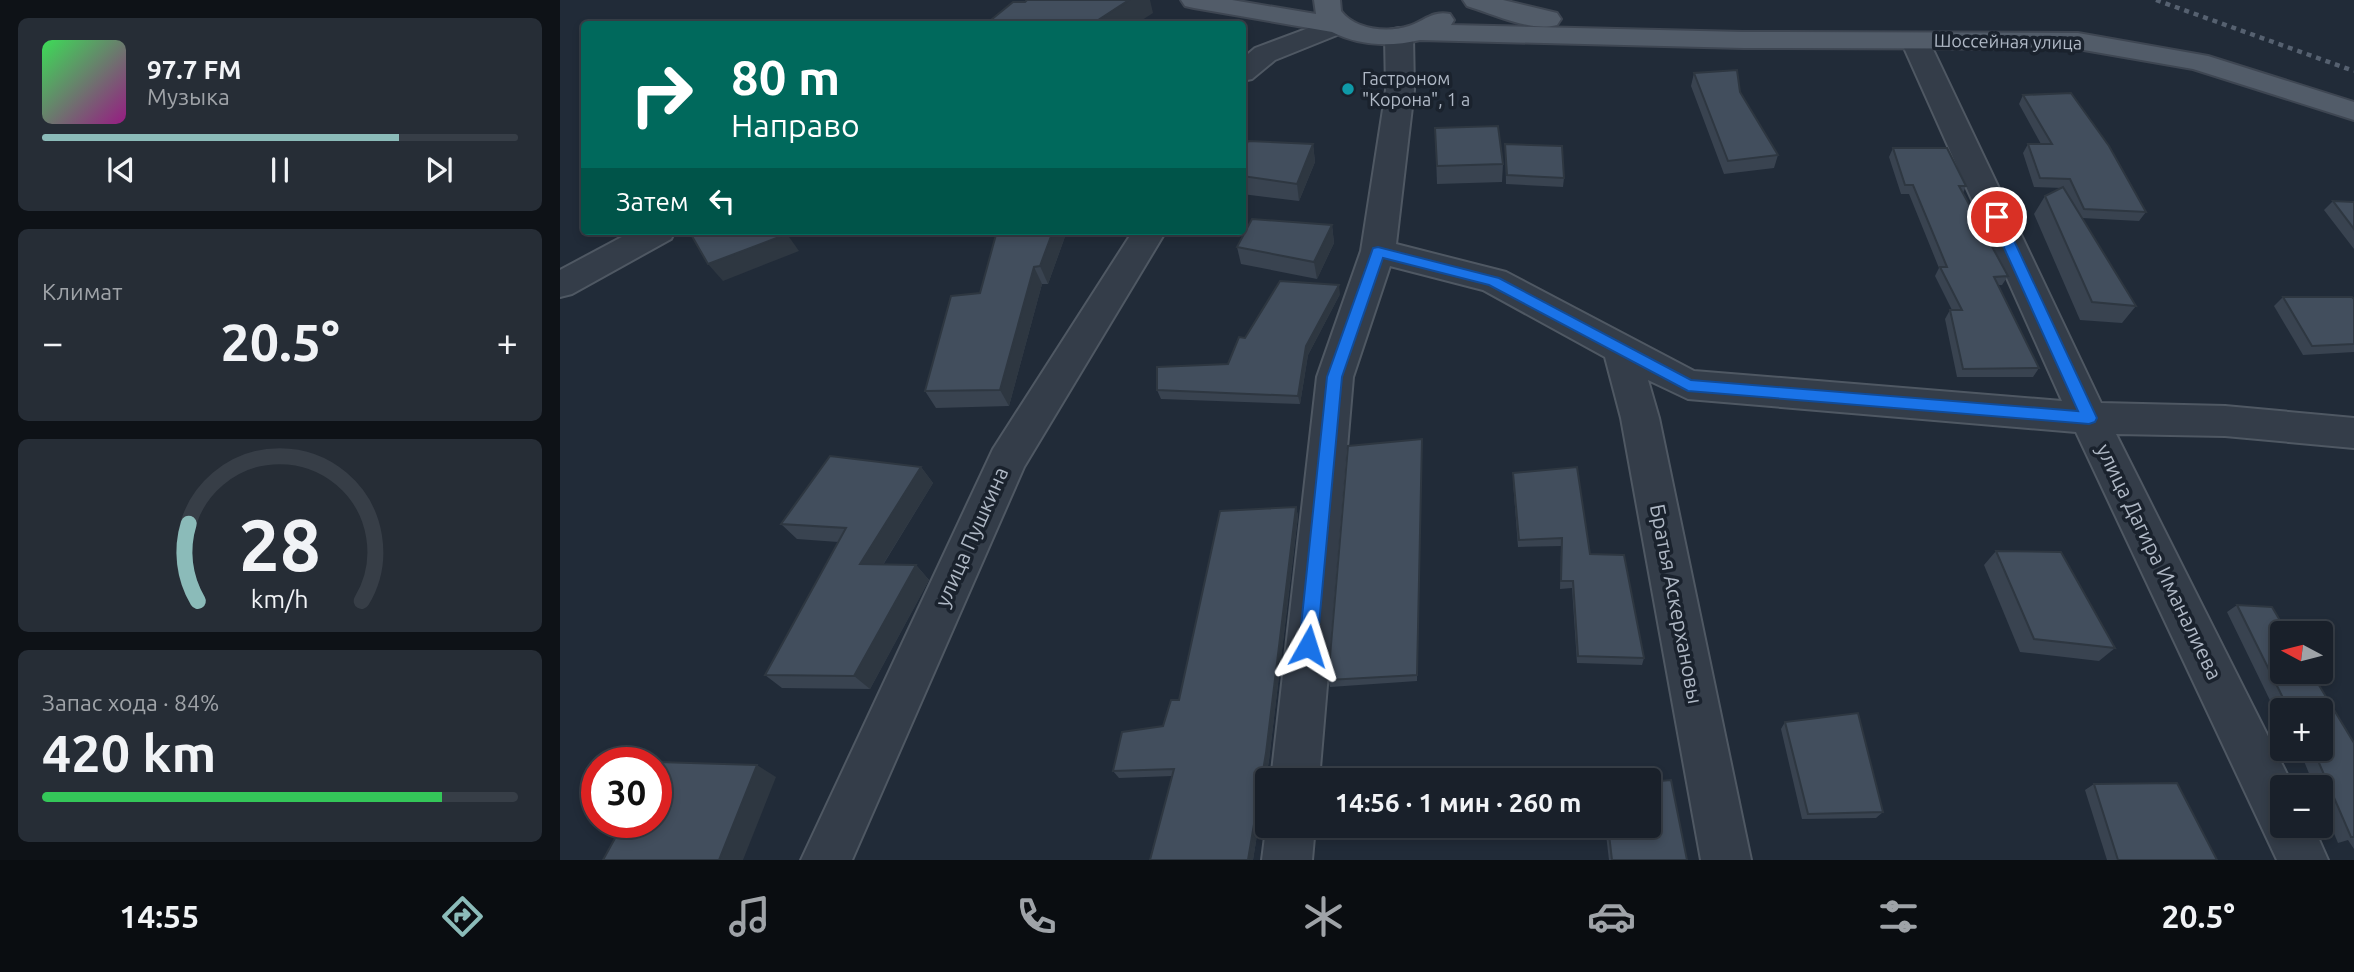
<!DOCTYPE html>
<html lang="ru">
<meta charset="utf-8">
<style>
:root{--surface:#19202a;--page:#262d36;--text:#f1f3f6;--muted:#9fa3a8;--line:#373e47;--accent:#8bbbb9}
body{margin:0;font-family:Ubuntu,sans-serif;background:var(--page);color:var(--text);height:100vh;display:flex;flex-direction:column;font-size:26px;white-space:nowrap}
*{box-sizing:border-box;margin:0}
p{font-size:23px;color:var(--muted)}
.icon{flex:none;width:38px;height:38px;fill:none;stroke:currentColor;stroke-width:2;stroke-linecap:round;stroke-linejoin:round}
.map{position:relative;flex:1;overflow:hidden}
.sheet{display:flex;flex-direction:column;gap:18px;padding:18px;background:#0e1217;width:560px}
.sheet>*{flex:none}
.hud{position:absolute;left:21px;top:21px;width:665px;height:214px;border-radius:7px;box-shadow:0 4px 10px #0003,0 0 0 2px var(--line);background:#00695c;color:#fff;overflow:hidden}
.needle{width:46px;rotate:277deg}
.buttons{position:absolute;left:1710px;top:621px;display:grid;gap:14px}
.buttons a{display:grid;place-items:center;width:63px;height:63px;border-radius:7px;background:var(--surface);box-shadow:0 4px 10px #0003,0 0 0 2px var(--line);font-size:35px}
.speed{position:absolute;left:21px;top:747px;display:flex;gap:14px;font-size:35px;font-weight:700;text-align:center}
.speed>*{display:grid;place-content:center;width:91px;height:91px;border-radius:50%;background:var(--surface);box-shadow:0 4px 10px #0003,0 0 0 2px var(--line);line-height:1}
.speed .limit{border:10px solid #d22;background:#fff;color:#111}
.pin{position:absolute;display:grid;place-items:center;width:60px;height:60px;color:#fff;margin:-30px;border:4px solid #fff;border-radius:50%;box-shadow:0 2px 7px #0007}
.me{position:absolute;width:77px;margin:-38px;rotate:6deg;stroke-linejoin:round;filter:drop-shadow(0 0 5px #0008)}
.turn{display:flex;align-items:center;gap:24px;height:147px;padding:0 35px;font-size:32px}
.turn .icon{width:91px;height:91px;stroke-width:2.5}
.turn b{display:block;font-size:49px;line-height:60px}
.then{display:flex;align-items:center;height:66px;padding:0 35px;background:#0003;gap:14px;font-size:26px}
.big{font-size:52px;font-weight:700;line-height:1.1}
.sheet .widget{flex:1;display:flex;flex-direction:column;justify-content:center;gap:10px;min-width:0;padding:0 24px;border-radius:10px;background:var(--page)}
.sheet .dial{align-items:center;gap:0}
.dial svg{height:182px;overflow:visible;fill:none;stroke:var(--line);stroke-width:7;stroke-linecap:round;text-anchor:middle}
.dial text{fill:var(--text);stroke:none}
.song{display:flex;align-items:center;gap:21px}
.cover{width:84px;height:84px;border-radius:10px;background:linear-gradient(135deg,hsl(130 70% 55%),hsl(310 70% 35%))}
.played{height:7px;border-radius:4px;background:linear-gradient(90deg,var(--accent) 75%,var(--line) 75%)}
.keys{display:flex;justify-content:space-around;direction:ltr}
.heat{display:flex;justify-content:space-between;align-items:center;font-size:38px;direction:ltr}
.charge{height:10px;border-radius:5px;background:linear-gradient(90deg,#34c759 84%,var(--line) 0)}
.trip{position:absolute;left:695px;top:768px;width:406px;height:70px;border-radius:7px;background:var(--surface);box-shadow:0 4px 10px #0003,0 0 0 2px var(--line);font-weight:700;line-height:70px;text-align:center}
.dock{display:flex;height:112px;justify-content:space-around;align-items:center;background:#0a0d11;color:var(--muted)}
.dock .icon{width:49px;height:49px}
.dock .on{color:var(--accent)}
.dock b{font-size:32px;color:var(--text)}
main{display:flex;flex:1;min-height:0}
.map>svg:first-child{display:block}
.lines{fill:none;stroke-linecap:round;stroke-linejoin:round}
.minor-casing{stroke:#4f5863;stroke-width:4}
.major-casing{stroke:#3e4652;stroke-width:4}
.minor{fill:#343d49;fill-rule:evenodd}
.major{fill:#525c69;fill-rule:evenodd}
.rail{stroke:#566170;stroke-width:4.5;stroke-dasharray:5 5;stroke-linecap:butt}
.wall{fill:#394350}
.shaded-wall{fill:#2e3741}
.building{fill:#424e5d;stroke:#2e3741;stroke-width:2}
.route{fill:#1a73e8;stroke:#114b97;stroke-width:2}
.culture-dot{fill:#0f9aa8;stroke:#1a222d;stroke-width:2.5}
.labels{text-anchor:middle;stroke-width:7;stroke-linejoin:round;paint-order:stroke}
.far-street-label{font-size:18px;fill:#afb8c5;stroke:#1a222d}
.far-poi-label{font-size:18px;fill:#afb8c5;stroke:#1a222d;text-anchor:start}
.street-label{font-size:21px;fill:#afb8c5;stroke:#1a222d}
</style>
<main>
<section class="sheet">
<div class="widget">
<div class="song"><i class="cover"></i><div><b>97.7 FM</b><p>Музыка</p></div></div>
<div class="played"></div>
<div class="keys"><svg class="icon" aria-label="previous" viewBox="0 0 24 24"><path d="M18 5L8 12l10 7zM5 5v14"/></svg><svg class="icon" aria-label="pause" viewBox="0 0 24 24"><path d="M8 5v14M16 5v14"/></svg><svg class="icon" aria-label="next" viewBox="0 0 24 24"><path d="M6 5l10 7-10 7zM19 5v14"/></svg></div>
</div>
<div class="widget"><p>Климат</p>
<div class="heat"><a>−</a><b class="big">20.5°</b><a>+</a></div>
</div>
<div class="widget dial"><svg viewBox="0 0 100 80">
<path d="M14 69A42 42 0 1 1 86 69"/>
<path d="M14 69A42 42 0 0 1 10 35" stroke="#8bbbb9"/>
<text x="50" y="56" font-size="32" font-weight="700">28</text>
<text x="50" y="72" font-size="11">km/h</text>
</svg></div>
<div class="widget"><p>Запас хода · 84%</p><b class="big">420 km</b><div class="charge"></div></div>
</section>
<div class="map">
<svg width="1794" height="860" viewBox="0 0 1794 860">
<rect width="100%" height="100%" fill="#212b38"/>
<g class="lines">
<defs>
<g id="minor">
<path d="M778 17 787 19 791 25 787 31 715 60 692 79 682 81V59L695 48Z"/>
<path d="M839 28 849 30 853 36 854 90 836 244 946 272 1134 371 1502 401 1341 41 1345 35 1355 33 1365 35 1369 41 1541 403 1665 406 1794 418V448L1665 436 1556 434 1734 788H1722V826H1753L1768 860H1717L1516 432 1128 399 1088 380 1099 418 1191 860H1141L1061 418 1045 357 923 290 830 266 793 377 759 780H711L757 377 801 251 826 90 825 36 829 30Z"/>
<path d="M73 231H115L111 239 12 294 0 297V270Z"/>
<path d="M573 231H606L464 467 292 860H241L433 449Z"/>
<path d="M707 821V826H755L752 860H702Z"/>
</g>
<g id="major">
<path d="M621 0H672L756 14 754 0H780L781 11C795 30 828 33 849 26 864 21 873 10 890 14L894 20 891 25 1183 32 1518 33 1648 56 1794 102V120L1633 69 1518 49 1183 48 860 40C830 47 800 46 772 32L634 8 625 6Z"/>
<path d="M903 0H943L997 13 1001 19 997 25C969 32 934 14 907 6Z"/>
</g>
</defs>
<use href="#minor" class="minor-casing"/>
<use href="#major" class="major-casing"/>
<use href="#minor" class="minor"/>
<use href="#major" class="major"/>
<path class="rail" d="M1596 0 1794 71"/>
</g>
<g class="wall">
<path d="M1134 73 1180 92 1218 155 1214 168 1164 174 1131 86Z"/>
<path d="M1463 95 1586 212 1579 221 1522 218 1576 306 1562 323 1520 320 1474 214 1485 196 1502 188 1474 187 1463 153 1468 144H1481L1459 104Z"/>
<path d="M875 128 943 164 942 182 877 184Z"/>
<path d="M753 144 755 162 739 201 682 194V155Z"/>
<path d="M945 144 1004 178 1003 187 946 184Z"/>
<path d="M1333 148 1406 186 1403 193 1448 276 1442 285H1438L1479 368 1473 377H1397L1385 319 1390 310H1392L1375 276 1379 268 1349 194H1341L1329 157Z"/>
<path d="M1773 201 1794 202V249L1764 210Z"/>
<path d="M772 225 774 243 757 279 681 264 677 247Z"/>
<path d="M437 231H507L488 284H482L449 406 376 408 365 391 420 293Z"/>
<path d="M780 294 748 355 740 404 601 399 597 390 668 364 685 338Z"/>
<path d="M1723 297 1794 299V352L1743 355 1714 306Z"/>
<path d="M862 447 857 681 770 687 768 680Z"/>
<path d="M361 467 373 483 323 565H356L369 580 310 689 222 688 205 675 278 542 237 539 221 524Z"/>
<path d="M953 473 1030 554 1084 658 1082 665 1017 663 1012 588 1000 589 1001 546 958 547 953 481Z"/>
<path d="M736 507 738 516 709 760 693 860H590L612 776 559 778 553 771 603 726Z"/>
<path d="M1436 551 1555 648 1539 661 1460 652 1424 565Z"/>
<path d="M1677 605 1794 743V849L1788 840 1778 843 1760 800V788H1755L1739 749H1760V710H1722V725L1667 612Z"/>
<path d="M1225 722 1323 812 1316 818 1242 819 1221 729Z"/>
<path d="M1534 784 1657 860H1547L1525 790Z"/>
<path d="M1045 826H1088L1127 860H1049Z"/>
</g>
<g class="shaded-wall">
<path d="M569 0H590L593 13 576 24H532Z"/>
<path d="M753 144 755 162 739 201 737 184Z"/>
<path d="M772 225 774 243 757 279 754 262Z"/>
<path d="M493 231H507L488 284 480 266Z"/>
<path d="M227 234 239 251 163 281 148 264Z"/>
<path d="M474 267 482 284 449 406 440 390Z"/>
<path d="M779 285 780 294 748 355 740 404 738 396 746 346Z"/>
<path d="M862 439V447L857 681V675Z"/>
<path d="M361 467 373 483 314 579 300 564Z"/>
<path d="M736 507 738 516 709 760 693 860H688Z"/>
<path d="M356 565 369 580 310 689 294 676Z"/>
<path d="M197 765 216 777 183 860H159Z"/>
</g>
<g class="building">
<path d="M467 0H569L532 24H426L453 2H465Z"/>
<path d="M1177 70 1180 92 1218 155 1168 161 1134 73Z"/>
<path d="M1511 93 1549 146 1586 212 1524 209 1510 179 1480 178 1468 144H1492L1463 95Z"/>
<path d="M938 126 943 164 877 166 875 128Z"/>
<path d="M688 141 753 144 737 184 682 176V155Z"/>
<path d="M945 144 1002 146 1004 178 947 175Z"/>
<path d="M1333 148H1387L1406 186H1399L1448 276 1434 277 1479 368 1403 369 1390 310H1402L1380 267H1387L1353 185H1345Z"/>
<path d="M1503 187 1576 306 1532 302 1485 196Z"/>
<path d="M1773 201 1794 202V229Z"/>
<path d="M692 219 772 225 754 262 677 247Z"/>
<path d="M129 231H225L227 234 148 264Z"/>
<path d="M437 231H493L480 266 474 267 440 390 365 391 391 296 420 293Z"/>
<path d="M720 281 779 285 746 346 738 396 597 390V367L668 364 679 337 685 338Z"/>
<path d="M1723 297H1792L1794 299V344L1752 346Z"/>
<path d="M862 439 857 675 768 680 788 446Z"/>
<path d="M270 456 361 467 300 564 356 565 294 676 205 675 286 528 221 524Z"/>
<path d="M1017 467 1030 554 1064 555 1084 658 1018 656 1013 581H1001L1002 538 959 540 953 473Z"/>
<path d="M736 507 706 753 688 860H590L614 769 553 771 562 732 603 726 611 700H619L660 511Z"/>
<path d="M1436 551 1501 552 1555 648 1474 639Z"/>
<path d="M1677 605 1712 607 1728 634H1722V672H1751L1794 743V837H1791L1753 749H1760V710H1729Z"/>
<path d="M1298 713 1323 812 1248 814 1225 722Z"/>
<path d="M98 762 197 765 159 860H43L64 822H96V765Z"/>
<path d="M1111 780 1127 860H1052L1048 826H1088V782Z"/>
<path d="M1617 783 1657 860H1558L1534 784Z"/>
</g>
<path class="route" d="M1437 212 1443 217 1537 418 1535 422 1529 424 1128 391 929 285 823 258 782 377 757 646 754 652 748 655 741 652 739 646 767 377 813 248 818 247 939 278 1131 380 1518 411 1430 217Z"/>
<circle class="culture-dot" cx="788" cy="89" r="7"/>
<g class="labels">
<g class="far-street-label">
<text transform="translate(1448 42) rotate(1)" y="6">Шоссейная улица</text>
</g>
<g class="far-poi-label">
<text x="802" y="85">Гастроном<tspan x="802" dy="21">"Корона", 1 а</tspan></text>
</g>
<g class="street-label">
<text transform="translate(412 537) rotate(-66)" y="7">улица Пушкина</text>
<text transform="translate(1599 562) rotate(64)" y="7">улица Дагира Иманалиева</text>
<text transform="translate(1116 604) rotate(79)" y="7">Братья Аскерхановы</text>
</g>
</g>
</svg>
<div class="buttons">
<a><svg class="needle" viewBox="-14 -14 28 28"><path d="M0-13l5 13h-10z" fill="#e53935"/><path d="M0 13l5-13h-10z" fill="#9fa3a8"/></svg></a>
<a>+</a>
<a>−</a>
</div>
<div class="speed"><div class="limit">30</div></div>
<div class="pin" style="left:1437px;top:217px;background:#d93025"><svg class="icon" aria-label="arrive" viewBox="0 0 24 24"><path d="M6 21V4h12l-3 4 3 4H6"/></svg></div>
<svg class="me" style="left:748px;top:646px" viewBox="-20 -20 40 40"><path d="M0-17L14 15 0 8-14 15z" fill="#1a73e8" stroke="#fff" stroke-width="4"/></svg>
<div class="trip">14:56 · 1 мин · 260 m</div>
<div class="hud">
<div class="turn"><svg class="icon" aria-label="right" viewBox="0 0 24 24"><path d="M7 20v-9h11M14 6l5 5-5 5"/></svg><div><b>80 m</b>Направо</div></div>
<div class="then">Затем<svg class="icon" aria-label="left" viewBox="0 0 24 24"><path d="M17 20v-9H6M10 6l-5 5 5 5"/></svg></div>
</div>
</div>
</main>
<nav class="dock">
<b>14:55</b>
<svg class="icon on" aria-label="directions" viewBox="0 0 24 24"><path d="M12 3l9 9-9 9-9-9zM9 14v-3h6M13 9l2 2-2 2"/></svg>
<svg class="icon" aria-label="music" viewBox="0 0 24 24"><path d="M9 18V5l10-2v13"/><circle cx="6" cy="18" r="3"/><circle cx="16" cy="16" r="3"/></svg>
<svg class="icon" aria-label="phone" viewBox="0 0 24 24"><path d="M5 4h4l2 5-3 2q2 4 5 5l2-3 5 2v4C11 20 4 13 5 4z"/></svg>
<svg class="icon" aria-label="climate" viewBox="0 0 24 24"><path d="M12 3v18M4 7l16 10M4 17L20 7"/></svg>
<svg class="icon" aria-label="car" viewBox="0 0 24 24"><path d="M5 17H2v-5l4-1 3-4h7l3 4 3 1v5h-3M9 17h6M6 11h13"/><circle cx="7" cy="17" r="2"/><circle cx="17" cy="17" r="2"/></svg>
<svg class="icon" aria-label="filters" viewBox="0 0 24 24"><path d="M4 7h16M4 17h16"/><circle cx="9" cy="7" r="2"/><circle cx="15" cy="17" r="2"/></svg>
<b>20.5°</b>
</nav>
